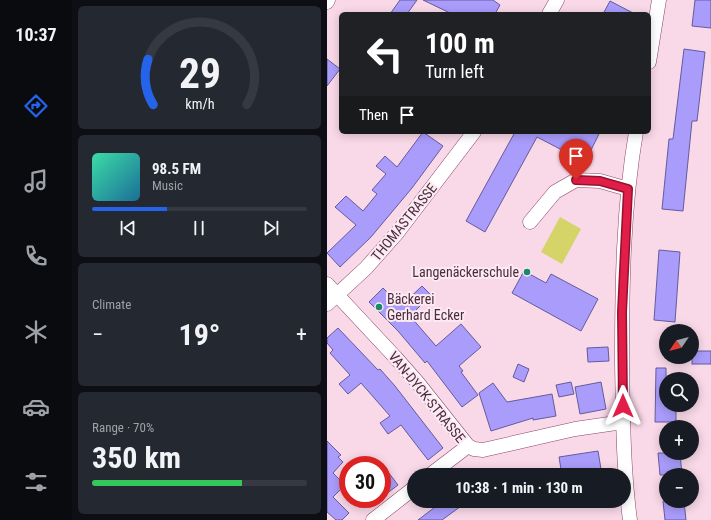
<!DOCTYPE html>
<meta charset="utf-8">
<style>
:root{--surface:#171b24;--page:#242831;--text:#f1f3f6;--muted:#9ea1a6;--line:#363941;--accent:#2563eb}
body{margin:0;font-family:"Roboto Condensed",sans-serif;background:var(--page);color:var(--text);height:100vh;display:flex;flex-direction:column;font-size:15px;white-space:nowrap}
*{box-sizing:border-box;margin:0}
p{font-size:13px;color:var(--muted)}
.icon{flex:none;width:22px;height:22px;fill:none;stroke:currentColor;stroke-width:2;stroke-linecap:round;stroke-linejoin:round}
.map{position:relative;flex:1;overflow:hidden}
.drawer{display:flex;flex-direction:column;gap:6px;padding:6px;background:#0d0f14;width:255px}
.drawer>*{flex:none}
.guide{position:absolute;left:12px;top:12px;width:312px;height:122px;border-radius:6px;box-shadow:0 2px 10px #0003;background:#202124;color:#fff;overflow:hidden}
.needle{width:26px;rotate:235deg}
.buttons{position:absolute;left:332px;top:324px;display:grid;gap:8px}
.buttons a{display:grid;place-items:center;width:40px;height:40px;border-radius:50%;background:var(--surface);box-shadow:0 2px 10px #0003;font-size:20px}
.speed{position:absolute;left:12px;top:456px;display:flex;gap:8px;font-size:20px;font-weight:700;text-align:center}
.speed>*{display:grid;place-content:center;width:52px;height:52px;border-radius:50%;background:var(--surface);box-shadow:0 2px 10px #0003;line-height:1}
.speed .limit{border:6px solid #d22;background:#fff;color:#111}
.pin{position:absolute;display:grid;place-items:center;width:34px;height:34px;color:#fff;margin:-41px -17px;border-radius:50% 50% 50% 0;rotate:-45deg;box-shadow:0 0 4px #0007}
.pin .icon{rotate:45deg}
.me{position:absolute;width:44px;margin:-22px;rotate:0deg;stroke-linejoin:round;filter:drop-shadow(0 0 3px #0008)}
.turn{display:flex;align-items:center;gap:14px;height:84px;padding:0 20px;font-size:18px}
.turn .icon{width:52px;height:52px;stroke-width:2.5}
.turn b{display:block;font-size:28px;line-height:34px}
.then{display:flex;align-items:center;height:38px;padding:0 20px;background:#0003;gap:8px;font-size:15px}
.big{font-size:30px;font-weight:700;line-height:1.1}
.drawer .tile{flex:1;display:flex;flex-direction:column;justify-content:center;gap:6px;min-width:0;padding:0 14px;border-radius:6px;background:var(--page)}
.drawer .dial{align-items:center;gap:0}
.dial svg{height:104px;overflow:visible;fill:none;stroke:var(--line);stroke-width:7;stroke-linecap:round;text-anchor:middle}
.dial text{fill:var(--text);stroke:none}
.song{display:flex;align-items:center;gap:12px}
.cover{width:48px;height:48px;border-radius:6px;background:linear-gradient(135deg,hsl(160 70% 55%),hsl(200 70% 35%))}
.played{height:4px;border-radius:2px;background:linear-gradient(90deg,var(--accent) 35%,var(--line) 35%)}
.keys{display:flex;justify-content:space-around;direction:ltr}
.heat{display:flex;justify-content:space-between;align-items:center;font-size:22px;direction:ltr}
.charge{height:6px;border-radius:3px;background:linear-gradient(90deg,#34c759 70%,var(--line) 0)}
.trip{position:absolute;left:80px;top:468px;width:224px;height:40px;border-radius:20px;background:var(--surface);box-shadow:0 2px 10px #0003;font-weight:700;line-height:40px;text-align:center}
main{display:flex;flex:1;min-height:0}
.dock{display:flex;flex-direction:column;width:72px;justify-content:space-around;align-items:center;background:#090b0e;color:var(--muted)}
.dock .icon{width:28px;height:28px}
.dock .on{color:var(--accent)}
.dock b{font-size:18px;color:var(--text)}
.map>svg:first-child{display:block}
.green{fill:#d4d468}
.building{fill:#a99cfb;stroke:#645b9e}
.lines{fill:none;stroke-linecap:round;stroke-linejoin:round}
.minor-casing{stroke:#8b456a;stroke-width:15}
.minor{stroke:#fff;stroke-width:14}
.route-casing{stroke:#92132f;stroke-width:10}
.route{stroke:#e11d48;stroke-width:7}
.poi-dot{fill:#178a6a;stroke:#fbeaf2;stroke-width:1.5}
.labels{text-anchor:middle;stroke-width:4;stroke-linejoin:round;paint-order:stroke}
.street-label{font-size:14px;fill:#4b2b3b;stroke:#fbeaf2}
.poi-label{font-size:14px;fill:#4b2b3b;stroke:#fbeaf2;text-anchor:end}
</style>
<main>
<nav class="dock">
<b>10:37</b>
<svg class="icon on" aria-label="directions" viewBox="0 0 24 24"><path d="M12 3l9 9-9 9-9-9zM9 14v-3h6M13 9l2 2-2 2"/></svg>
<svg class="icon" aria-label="music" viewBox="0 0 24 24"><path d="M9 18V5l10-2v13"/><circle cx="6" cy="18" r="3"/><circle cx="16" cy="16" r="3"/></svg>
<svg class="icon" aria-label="phone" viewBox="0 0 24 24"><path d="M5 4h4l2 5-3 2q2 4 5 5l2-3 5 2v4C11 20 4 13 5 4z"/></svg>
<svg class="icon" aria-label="climate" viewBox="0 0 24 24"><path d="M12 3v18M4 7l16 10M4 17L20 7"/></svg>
<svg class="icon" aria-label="car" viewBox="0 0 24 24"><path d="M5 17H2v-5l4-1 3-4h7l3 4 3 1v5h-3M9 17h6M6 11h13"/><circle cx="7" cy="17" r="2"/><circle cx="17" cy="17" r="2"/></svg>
<svg class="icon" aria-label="filters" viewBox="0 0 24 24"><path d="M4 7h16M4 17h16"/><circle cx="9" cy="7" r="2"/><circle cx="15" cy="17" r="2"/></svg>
</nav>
<section class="drawer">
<div class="tile dial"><svg viewBox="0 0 100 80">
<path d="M14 69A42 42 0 1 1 86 69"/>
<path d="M14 69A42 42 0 0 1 10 34" stroke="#2563eb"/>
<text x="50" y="56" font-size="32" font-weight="700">29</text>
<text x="50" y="72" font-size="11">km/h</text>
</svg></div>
<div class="tile">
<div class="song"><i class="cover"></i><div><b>98.5 FM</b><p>Music</p></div></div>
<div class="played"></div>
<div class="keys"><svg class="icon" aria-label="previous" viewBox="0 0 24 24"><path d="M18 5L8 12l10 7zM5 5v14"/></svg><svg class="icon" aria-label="pause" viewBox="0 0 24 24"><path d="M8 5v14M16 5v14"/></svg><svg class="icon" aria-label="next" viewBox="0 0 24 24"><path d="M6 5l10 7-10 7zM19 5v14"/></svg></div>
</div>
<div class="tile"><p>Climate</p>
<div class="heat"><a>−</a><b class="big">19°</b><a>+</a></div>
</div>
<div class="tile"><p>Range · 70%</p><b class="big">350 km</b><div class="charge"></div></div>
</section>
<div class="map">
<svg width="384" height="520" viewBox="0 0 384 520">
<rect width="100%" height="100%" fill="#f9d8e7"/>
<path class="green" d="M233 217 254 229 235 264 214 252Z"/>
<g class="building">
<path d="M73 0H90L80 14H63Z"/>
<path d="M96 0H166L173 5 168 14H125Z"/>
<path d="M368 0H384V28L365 26Z"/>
<path d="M283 1 308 14H276Z"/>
<path d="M357 49 378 52 370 121H365L356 211 335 209 342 139H346Z"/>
<path d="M0 59 13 69 0 86Z"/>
<path d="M96 132 116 146 85 188 44 237 13 267 0 253 29 225 8 207 19 196 36 211 50 194 45 190 59 174 49 166 58 156 70 167Z"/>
<path d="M188 132H273L258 162 210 137 158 232 139 221Z"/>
<path d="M332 250 353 252 348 322 327 320Z"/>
<path d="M197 271 219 283 224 274 271 299 254 331 185 293Z"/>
<path d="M95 286 104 295 83 316 109 346 134 324 154 347 132 366 136 371 134 372 151 395 135 407 100 361 98 363 71 331 42 302 56 288 74 306Z"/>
<path d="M11 328 51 370 53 369 68 386 116 448 101 460 74 425 61 434 53 423 63 416 34 383 21 394 12 384 23 375 3 353 6 350 0 343V338Z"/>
<path d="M281 347 282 361 261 362 260 348Z"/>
<rect x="365" y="351" width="19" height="13"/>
<path d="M191 364 202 369 197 382 186 377Z"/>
<path d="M329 368H339V405H349V422H328Z"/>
<path d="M244 382 247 394 232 397 229 385Z"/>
<path d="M274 382 279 409 253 414 248 387Z"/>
<path d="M166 383 180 402 225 394 229 416 206 420V418L164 431 152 393Z"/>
<path d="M0 441 14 455 11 457 16 462 6 473 18 485 6 497 22 513 15 520H9L0 512Z"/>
<path d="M271 451 275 475H235L232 457Z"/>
<path d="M331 453H353L355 475H333Z"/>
<path d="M55 464 71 485 55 497Z"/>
<path d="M116 501H141L115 520H91Z"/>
<path d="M336 501H357L359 520H338Z"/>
</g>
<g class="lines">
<defs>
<g id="minor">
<path d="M0 2 1 0"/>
<path d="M222 14 230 0"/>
<path d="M322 62 332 0"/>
<path d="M203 222 228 192 249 180 273 181 301 189"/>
<path d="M0 284 69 358 91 383 141 446 147 449 156 450 248 429 296 422"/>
<path d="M0 304 39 268 70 233 147 132"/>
<path d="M103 475 141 446"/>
<path d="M46 520 87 488"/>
<path d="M303 520C296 468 296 415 295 362 295 286 296 208 309 132"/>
</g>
</defs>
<use href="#minor" class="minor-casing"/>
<use href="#minor" class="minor"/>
</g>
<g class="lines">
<defs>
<path id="route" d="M249 180 273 181 301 189 295 312 296 406"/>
</defs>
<use href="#route" class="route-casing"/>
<use href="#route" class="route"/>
</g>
<g class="poi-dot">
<circle cx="200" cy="272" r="4"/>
<circle cx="52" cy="307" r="4"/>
</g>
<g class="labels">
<g class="street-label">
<text transform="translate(77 222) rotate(-51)" y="5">THOMASTRASSE</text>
<text transform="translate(100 397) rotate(51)" y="5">VAN-DYCK-STRASSE</text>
</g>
<g class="poi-label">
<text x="192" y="277">Langenäckerschule</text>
<text x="60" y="304" text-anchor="start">Bäckerei<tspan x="60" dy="16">Gerhard Ecker</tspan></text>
</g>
</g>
</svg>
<div class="buttons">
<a><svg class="needle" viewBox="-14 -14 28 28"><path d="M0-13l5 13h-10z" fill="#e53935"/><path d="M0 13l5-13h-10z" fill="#9ea1a6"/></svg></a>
<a><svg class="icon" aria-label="search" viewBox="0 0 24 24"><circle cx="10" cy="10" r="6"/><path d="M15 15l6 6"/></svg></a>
<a>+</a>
<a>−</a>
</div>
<div class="speed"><div class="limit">30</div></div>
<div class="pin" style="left:249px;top:180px;background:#d93025"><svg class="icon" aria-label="arrive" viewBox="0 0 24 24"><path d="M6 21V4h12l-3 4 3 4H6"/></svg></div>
<svg class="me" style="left:296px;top:406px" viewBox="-20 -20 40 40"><path d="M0-17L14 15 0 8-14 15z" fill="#e11d48" stroke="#fff" stroke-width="4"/></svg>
<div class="trip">10:38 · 1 min · 130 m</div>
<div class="guide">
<div class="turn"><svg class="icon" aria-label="left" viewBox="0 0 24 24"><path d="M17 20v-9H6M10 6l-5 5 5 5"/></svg><div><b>100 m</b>Turn left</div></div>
<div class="then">Then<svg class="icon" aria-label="arrive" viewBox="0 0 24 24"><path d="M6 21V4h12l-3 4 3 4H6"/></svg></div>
</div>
</div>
</main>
